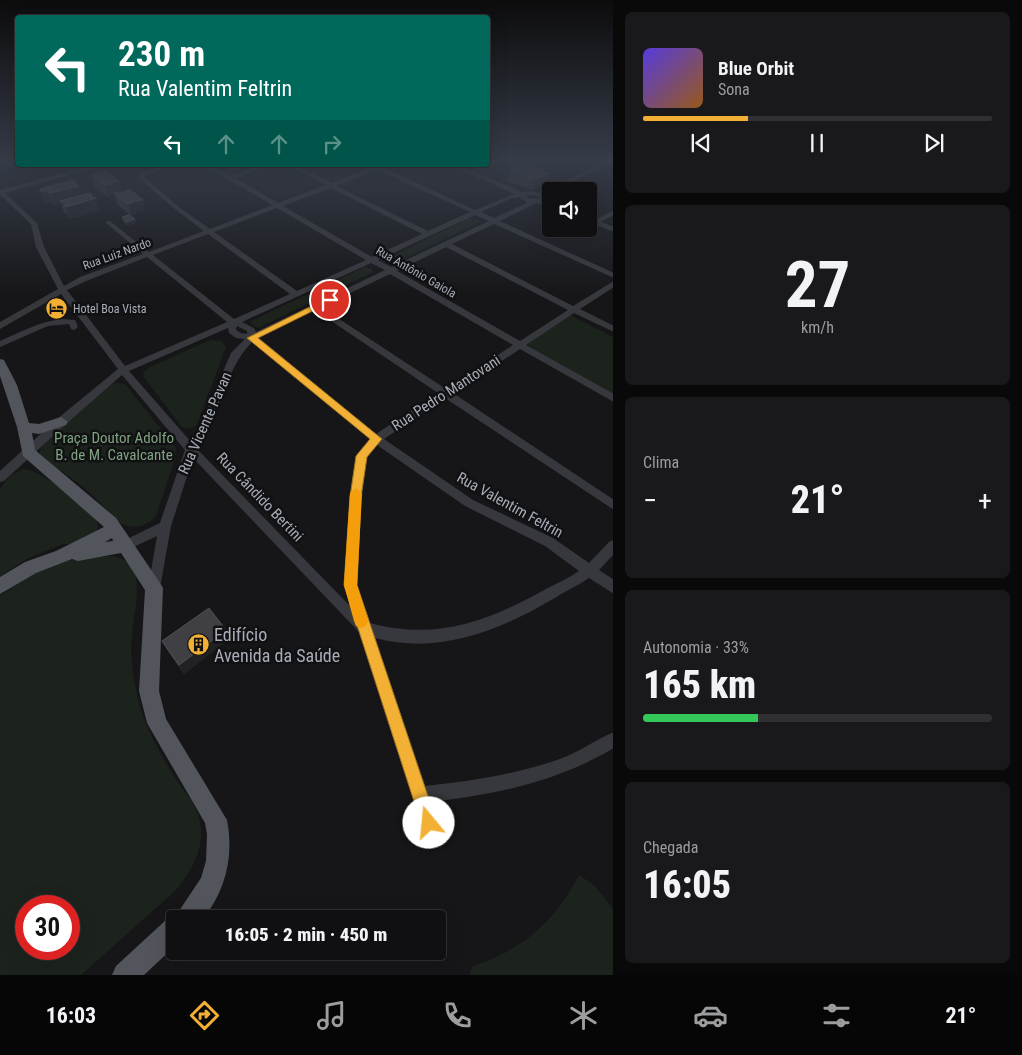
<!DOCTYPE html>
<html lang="pt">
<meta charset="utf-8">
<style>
:root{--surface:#101012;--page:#19191b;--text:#f1f3f6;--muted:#9c9d9f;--line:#303032;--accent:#f2b134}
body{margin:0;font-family:"Roboto Condensed",sans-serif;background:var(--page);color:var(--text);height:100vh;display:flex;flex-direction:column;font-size:19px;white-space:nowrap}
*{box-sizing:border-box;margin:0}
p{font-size:16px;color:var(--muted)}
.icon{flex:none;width:28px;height:28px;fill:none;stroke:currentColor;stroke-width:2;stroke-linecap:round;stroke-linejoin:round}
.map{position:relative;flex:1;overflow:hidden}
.details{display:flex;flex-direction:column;gap:12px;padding:12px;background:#09090a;width:409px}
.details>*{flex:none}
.top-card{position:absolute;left:15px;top:15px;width:475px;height:152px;border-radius:5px;box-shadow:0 5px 20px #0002,0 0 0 1px var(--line);background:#00695c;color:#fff;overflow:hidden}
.controls{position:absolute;left:542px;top:182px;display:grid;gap:10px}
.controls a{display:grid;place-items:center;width:55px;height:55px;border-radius:5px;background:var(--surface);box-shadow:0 5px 20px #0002,0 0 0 1px var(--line);font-size:25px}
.speed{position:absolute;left:15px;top:895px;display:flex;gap:10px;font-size:25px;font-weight:700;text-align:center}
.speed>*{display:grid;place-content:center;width:65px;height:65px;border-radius:50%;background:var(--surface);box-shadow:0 5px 20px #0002,0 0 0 1px var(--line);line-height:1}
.speed .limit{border:8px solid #d22;background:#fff;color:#111}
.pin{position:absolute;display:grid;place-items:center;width:42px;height:42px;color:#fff;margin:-21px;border:2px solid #fff;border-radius:50%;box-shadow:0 1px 5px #0007}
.me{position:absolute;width:55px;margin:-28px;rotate:343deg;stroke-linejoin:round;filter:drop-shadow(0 0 4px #0008)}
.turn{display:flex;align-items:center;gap:18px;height:105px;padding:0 20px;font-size:22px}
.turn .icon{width:65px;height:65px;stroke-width:2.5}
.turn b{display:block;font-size:35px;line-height:42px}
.lanes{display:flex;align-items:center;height:48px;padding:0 20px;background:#0003;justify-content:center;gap:25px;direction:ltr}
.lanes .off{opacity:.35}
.big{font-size:38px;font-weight:800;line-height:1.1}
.details .widget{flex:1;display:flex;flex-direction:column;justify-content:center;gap:8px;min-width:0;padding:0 18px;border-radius:8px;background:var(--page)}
.details .dial{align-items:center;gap:0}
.dial b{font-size:65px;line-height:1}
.song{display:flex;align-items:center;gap:15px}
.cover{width:60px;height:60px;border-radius:8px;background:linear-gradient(135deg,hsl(250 70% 55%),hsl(30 70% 35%))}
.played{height:5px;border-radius:2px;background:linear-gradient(90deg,var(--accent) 30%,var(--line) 30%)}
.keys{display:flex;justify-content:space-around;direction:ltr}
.heat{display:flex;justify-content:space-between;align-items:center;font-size:28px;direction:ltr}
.charge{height:8px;border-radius:4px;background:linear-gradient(90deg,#34c759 33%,var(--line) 0)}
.trip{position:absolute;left:166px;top:910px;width:280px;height:50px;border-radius:5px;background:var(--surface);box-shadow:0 5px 20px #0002,0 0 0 1px var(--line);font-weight:800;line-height:50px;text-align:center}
.menu{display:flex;height:80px;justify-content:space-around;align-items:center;background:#060607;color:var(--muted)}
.menu .icon{width:35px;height:35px}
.menu .current{color:var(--accent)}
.menu b{font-size:22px;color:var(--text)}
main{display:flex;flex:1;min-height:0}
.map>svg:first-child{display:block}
.green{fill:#1c231d;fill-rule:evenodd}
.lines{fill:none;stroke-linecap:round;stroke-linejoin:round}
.minor{fill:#37383d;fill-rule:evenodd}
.major{fill:#53555c;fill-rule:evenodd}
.wall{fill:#323236}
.shaded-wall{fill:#212124}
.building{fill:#3f3f44;stroke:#4f5156}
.route{fill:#f2b134;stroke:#9d7322}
.slow{fill:#f59e0b}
.labels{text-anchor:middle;stroke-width:5;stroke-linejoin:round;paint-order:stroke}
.far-street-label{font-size:12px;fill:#a8adb8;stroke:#111113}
.far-poi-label{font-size:12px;fill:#a8adb8;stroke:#111113;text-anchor:start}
.street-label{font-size:15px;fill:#a8adb8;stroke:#111113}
.park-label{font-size:15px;fill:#7fa381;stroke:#111113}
.near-poi-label{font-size:18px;fill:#a8adb8;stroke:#111113;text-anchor:start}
</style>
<main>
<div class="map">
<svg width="614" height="975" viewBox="0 0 614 975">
<rect width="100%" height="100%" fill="#161618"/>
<g class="green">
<path d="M469 218 478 219 480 222 397 262 387 259Z"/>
<path d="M365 267 372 269 373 272 258 328 251 324V321Z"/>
<path d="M568 314 613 337V395L525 344Z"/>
<path d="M210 340 221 341 226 347 197 424C193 429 187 430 181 426L144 377 143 373 150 367Z"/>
<path d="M117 383 125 384 176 448 175 458 156 516C146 527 133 530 120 523 95 496 75 477 42 460 38 453 40 449 44 443L112 384Z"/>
<path d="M23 469C38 468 88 507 96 520 98 523 98 527 97 531L77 544H63L30 557 0 576V489L10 476Z"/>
<path d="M110 556C150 559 134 608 132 634 130 653 132 672 136 690 142 722 157 749 174 776 180 787 190 796 195 808 210 837 195 868 176 890L81 975H0V596L33 572 65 561ZM26 906H69V949H26Z"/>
<path d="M579 875 595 886 613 909V975H469L473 966C523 950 555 921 579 875Z"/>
</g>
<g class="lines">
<g class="minor">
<path d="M15 160H18V163L0 167V163Z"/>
<path d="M497 160H505L477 173 522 192 530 191 541 193 608 160H614V162L551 191 546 195V201L551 203V207L537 203 500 221 614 273V278L494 224 452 244 573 306 614 281V287L580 309 614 326V332L574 313 526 345 614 394V402L520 349 453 393 614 500V510L445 398 384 439 473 500 553 538 589 563 610 541 614 540V554L599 570 614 580V594L589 578C578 586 565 591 553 599 499 631 438 655 375 638L425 786C472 781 520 774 565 757 582 750 597 739 614 732V748C557 782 494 795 430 802L441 837 439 843 433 845 427 843 425 837 360 633 193 458 171 526 160 588 159 592 154 594 149 592 148 588 157 536 127 550 123 549 121 545 123 541 160 523 185 450 122 375 65 425 4 481 0 482V471L57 419 118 369 61 294 0 329V322L58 289 36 247 31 224 0 195V190L93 165H103L5 193 37 223 44 247 64 286 80 277 143 254 106 223V221H110L149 252 204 231 176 210 139 178 141 173 165 165H174L146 175 145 178 180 208 210 229 272 205 204 165H211L230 176 264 165H273L235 178 278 203 326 185 287 165H295L332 183 375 166 389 165 384 168 475 210 515 194 450 165H458L472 171ZM378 170 470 212 428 231 336 186ZM331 188 422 234 372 257 283 206ZM526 195H533L541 198 530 199ZM520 197 527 203 494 218 481 212 512 198ZM277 208 366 260 297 291 214 232ZM475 215 489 221 391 267 378 260ZM208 234 290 294 234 319 153 255ZM446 247 568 310 520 341 397 271ZM147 257 227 322 125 366 67 290 86 281ZM371 263 385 270 256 332 254 328 242 322ZM390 274 513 345 446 389 321 307ZM315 310 438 393 376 434 258 337ZM237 326 247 331V334L241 333 236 330ZM228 328 229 333 236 338 245 339 231 353 196 434 191 442 129 371ZM252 342 370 439 356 456 350 497 345 585 351 607 197 449C220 416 224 370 252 342ZM377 445 465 506 545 546 579 571C569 578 557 583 546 589 488 621 437 641 370 623L357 585 362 497 366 457Z"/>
<path d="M614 210V215L601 222 614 227V232L589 222V218L595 220Z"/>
<path d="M63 319 75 320 78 327 74 330 71 329 69 324 48 326 0 347V341C21 332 40 321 63 319Z"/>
</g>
<path class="major" d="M0 359 4 360 17 385 29 423 39 424 61 417 68 422 66 425 39 434 32 433 35 450 116 518 160 583 163 588 159 691 166 719 227 820C234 856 226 890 203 919H175V946L144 975H112L116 966 166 920 175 917 201 878 206 861 207 834 205 823 147 723 139 691 145 590 121 553 78 561 72 559 36 573 0 594V577L25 562 56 551 104 527 23 456 17 427 0 376ZM112 538 113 541 105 542Z"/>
</g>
<g class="wall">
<path d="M525 163 547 184 532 190 507 181 510 170Z"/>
<path d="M92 175 119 181 122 192 143 200 145 211 136 212V214L131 216 117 204 114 194H113V195L108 197 95 187Z"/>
<path d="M76 182 77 185 79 186 82 195H92L100 210 70 219 68 217 67 213H64L61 203 54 205 52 202 45 203 40 189Z"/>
<path d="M122 217 135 219 136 223 128 226 123 221Z"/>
<path d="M229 639 184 674 167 650 162 641Z"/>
</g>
<g class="shaded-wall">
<path d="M0 160H10L0 162Z"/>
<path d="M550 173 547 184 532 190 535 179Z"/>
<path d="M119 181 122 193 113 194V195L108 197 105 185 108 183Z"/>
<path d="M76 182 77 186H79L83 197 60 201 61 203 54 205 50 193 48 192 52 202 45 203 41 191Z"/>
<path d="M92 195 94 199 96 198 100 210 70 219 66 207 89 196Z"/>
<path d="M143 200 145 211 136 212V214L131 216 128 204 132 201Z"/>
<path d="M135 219 136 223 128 226 127 222Z"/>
<path d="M226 630 229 639 184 674 179 665Z"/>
</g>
<g class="building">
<path d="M525 163 550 173 535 179 510 170Z"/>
<path d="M106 171 119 181 108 183 110 184 105 185 92 175Z"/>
<path d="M74 180 76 182 72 183 79 186 50 193 48 192 52 190 41 191 40 189Z"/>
<path d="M129 189 143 200 132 201 134 202 128 204 114 193H121Z"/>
<path d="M90 193 92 195 89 196 96 198 66 207 64 205 68 204 66 202 60 201Z"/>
<path d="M129 215 135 219 127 222 122 217Z"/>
<path d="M209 608 226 630 179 665 162 641Z"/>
</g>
<linearGradient id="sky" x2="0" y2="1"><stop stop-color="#0c0c0d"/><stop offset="0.54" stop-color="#363c48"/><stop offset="1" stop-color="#363c48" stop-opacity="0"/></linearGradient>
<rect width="614" height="296" fill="url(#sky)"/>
<path class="route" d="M330 297 335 300 333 301 258 338 382 439 367 457 361 497 357 585 437 823 435 829 429 831 423 829 421 823 344 585 350 497 356 456 370 439 247 338Z"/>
<path class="slow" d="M356 488 362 493 357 585 368 621 366 626 361 628 356 626 354 621 344 585 350 493Z"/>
<defs>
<symbol id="hotel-disc" viewBox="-11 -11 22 22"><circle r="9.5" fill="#f2b134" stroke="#111113"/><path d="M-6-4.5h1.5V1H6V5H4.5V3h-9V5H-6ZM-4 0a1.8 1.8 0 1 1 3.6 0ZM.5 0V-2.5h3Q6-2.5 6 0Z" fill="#111"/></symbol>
<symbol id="building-disc" viewBox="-11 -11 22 22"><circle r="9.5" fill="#f2b134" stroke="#111113"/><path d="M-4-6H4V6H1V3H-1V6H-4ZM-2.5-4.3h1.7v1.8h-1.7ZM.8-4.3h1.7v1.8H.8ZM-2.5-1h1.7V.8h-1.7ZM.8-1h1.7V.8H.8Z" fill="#111"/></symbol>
</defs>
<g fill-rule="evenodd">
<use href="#hotel-disc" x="44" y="296" width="25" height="25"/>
<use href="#building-disc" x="186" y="632" width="25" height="25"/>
</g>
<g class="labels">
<g class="far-street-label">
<text transform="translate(117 254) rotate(-20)" y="4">Rua Luiz Nardo</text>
<text transform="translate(416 272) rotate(30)" y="4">Rua Antônio Gaiola</text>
</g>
<g class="far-poi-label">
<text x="73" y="313">Hotel Boa Vista</text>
</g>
<g class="street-label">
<text transform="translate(446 393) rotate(-33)" y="5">Rua Pedro Mantovani</text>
<text transform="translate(205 423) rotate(-66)" y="5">Rua Vicente Pavan</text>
<text transform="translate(260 497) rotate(46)" y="5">Rua Cândido Bertini</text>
<text transform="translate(510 505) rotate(29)" y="5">Rua Valentim Feltrin</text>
</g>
<g class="park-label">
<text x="114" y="443">Praça Doutor Adolfo<tspan x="114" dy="17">B. de M. Cavalcante</tspan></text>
</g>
<g class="near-poi-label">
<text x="214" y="641">Edifício<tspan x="214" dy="21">Avenida da Saúde</tspan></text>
</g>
</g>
</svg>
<div class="controls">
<a><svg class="icon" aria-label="sound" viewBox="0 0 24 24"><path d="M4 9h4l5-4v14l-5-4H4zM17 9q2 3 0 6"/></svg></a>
</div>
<div class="speed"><div class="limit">30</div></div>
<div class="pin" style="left:330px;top:300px;background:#d93025"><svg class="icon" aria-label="arrive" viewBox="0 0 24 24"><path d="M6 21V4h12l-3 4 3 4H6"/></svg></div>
<svg class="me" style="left:429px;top:823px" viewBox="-20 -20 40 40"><circle r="19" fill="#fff"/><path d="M0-13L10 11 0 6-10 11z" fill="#f2b134"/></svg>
<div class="trip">16:05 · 2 min · 450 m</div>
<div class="top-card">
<div class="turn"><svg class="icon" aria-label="left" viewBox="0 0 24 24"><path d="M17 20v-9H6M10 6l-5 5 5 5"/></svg><div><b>230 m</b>Rua Valentim Feltrin</div></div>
<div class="lanes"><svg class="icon" aria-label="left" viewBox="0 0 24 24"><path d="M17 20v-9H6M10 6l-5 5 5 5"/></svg><svg class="icon off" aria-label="ahead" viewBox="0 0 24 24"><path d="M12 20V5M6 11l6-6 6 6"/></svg><svg class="icon off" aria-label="ahead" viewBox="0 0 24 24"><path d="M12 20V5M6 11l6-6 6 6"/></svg><svg class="icon off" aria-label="right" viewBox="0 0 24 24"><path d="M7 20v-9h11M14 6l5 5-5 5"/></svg></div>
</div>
</div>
<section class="details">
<div class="widget">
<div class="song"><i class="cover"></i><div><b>Blue Orbit</b><p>Sona</p></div></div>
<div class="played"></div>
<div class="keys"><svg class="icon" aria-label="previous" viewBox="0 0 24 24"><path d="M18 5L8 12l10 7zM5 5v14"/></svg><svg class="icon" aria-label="pause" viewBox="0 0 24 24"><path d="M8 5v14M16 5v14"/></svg><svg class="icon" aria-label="next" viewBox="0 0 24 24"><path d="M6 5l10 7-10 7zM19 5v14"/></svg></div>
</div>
<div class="widget dial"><b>27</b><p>km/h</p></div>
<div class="widget"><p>Clima</p>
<div class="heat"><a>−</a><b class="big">21°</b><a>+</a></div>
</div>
<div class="widget"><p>Autonomia · 33%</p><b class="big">165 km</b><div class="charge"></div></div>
<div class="widget"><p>Chegada</p><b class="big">16:05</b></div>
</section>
</main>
<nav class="menu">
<b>16:03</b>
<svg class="icon current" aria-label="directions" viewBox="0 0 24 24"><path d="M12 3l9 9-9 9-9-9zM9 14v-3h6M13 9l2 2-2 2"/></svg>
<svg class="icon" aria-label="music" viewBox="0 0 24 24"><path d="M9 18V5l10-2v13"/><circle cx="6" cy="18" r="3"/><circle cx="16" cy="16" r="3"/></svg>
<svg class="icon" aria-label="phone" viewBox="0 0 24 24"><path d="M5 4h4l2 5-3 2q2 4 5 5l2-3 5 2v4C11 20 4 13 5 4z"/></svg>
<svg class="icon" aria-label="climate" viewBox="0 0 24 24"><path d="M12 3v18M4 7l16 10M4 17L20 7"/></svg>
<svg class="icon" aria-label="car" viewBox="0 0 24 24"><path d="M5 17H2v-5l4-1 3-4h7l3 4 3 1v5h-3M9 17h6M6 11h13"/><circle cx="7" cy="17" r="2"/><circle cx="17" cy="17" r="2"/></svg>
<svg class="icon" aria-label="filters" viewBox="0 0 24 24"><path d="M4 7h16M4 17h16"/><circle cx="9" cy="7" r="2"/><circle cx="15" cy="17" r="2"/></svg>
<b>21°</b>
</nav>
